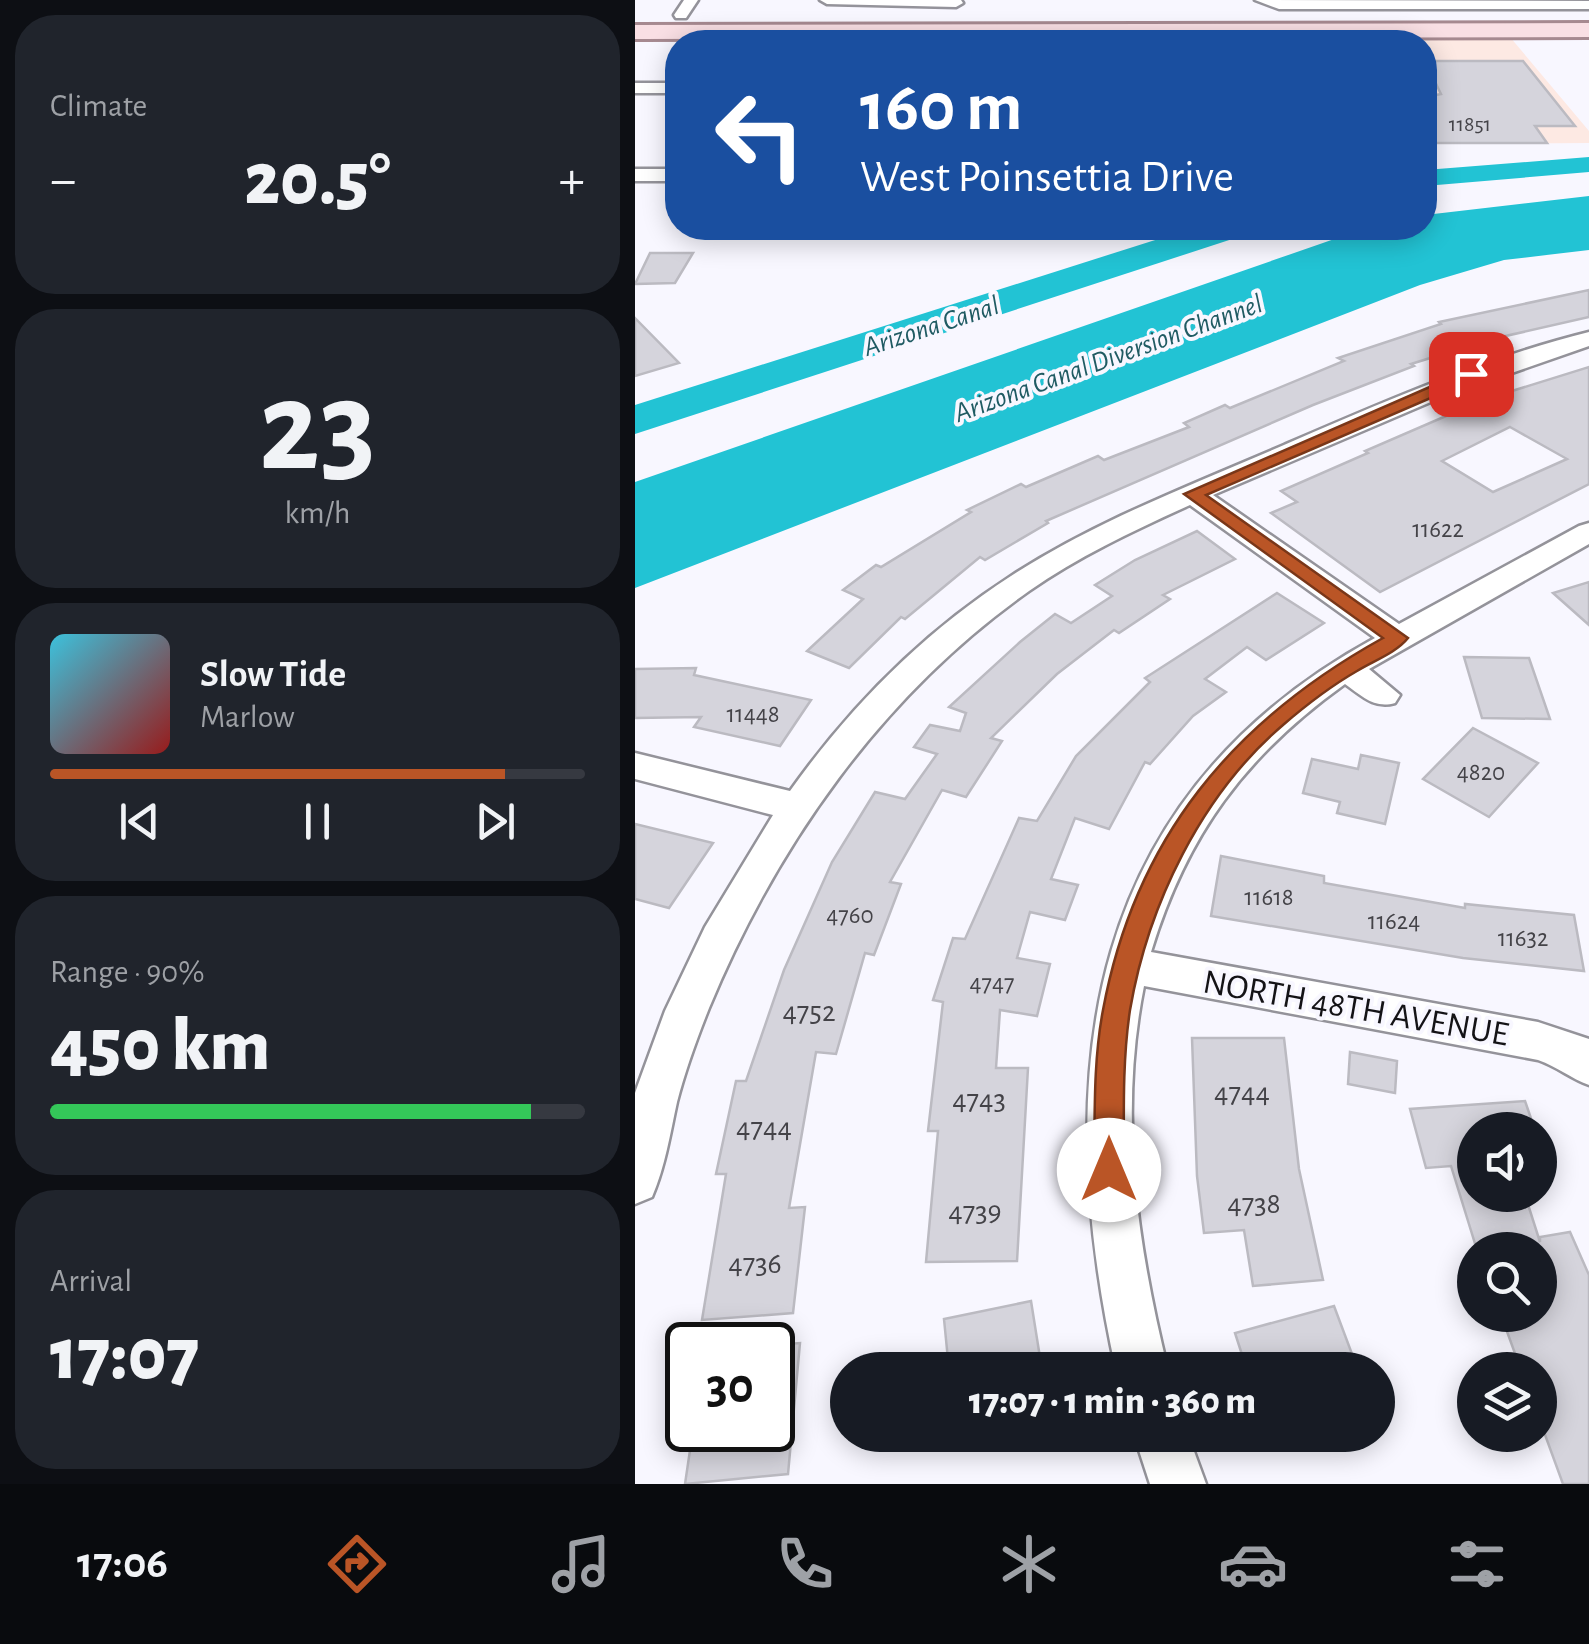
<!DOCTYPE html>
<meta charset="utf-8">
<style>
:root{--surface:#171b24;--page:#20242c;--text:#f1f3f6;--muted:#9ea1a6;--line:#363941;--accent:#ba5526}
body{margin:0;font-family:"Alegreya Sans",sans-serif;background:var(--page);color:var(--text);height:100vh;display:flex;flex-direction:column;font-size:38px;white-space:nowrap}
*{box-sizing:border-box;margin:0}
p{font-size:32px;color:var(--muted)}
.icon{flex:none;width:55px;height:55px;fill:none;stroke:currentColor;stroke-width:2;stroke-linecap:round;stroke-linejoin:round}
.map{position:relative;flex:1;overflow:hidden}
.drawer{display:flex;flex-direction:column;gap:15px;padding:15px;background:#0d0f14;width:635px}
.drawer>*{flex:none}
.hud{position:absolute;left:30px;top:30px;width:772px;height:210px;border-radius:40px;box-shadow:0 5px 25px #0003;background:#1a4fa0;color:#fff;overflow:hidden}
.buttons{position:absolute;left:822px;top:1112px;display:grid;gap:20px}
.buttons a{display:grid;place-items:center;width:100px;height:100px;border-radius:50%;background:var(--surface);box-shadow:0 5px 25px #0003;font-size:50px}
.speed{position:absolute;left:30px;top:1322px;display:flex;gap:20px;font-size:50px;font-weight:700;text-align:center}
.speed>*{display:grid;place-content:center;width:130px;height:130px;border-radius:50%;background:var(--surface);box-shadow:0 5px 25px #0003;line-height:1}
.speed .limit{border:5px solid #111;border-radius:15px;background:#fff;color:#111}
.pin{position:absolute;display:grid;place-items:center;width:85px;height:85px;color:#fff;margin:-42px;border-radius:20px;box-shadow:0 5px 15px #0006}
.me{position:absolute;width:110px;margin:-55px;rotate:0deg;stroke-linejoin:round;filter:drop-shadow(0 0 8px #0008)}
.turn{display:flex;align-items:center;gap:35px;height:210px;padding:0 30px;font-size:45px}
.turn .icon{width:130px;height:130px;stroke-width:2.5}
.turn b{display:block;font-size:70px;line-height:85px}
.big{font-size:75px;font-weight:800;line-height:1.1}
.drawer .tile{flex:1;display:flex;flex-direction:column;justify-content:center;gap:15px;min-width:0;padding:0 35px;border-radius:40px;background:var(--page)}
.drawer .dial{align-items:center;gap:0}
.dial b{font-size:130px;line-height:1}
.song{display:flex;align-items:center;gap:30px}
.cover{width:120px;height:120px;border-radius:15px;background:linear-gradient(135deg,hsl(190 70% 55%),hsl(0 70% 35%))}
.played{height:10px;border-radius:5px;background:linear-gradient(90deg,var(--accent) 85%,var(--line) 85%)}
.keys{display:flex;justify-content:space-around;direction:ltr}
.heat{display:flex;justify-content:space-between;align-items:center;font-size:55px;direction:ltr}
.charge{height:15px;border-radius:8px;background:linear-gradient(90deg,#34c759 90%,var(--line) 0)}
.trip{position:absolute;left:195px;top:1352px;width:565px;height:100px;border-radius:50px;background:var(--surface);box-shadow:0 5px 25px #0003;font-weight:800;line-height:100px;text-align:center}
.tab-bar{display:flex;height:160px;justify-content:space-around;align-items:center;background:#090b0e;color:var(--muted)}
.tab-bar .icon{width:70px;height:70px}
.tab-bar .selected{color:var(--accent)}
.tab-bar b{font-size:45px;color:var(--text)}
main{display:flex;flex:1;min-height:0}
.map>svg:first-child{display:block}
.commercial{fill:#fde9e3}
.water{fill:#22c3d4}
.building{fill:#d5d4dc;stroke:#bbbac1;stroke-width:2.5;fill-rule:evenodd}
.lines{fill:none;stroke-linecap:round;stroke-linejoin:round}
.minor-casing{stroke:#94939a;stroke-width:5}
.primary-casing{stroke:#a68990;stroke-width:6}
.minor{fill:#fff;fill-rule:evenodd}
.primary{fill:#f9dfe4;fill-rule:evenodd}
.route{fill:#ba5526;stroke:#793719;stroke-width:2.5}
.labels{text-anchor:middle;stroke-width:8;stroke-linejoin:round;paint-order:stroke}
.far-number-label{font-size:22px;fill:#444348}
.number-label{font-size:25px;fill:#444348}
.far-water-label{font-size:28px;font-style:italic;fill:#205b63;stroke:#f8f7ff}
.near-number-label{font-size:30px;fill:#444348}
.near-street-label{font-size:35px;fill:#141316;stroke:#f8f7ff}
</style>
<main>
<section class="drawer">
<div class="tile"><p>Climate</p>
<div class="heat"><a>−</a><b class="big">20.5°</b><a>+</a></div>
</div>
<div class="tile dial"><b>23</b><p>km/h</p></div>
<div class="tile">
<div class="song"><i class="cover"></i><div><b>Slow Tide</b><p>Marlow</p></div></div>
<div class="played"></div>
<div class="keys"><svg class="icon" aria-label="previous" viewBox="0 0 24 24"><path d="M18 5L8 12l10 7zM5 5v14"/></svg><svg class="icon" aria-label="pause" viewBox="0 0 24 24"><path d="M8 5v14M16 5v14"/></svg><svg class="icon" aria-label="next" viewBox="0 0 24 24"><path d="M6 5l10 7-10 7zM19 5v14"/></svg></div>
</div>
<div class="tile"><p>Range · 90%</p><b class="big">450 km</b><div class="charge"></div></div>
<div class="tile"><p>Arrival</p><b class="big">17:07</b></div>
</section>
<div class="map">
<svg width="954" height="1484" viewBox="0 0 954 1484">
<rect width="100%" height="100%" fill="#f8f7ff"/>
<path class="commercial" d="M648 37H875L954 131V143L790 144V42H636Z"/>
<g class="water">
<path d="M954 157V172L790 186V170Z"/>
<path d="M954 196V250L869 260 785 285 0 588V482L708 236 737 228H790V215Z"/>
<path d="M558 228H631L0 434V405Z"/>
</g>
<g class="building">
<path d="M790 61H888L940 126H900L912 143H790V97L806 94Z"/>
<path d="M15 253H58L40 283 0 284Z"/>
<path d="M954 290V317L853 340 776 364 779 366 678 405 411 521 413 523 350 560 345 557 270 619 266 617 214 668 172 651 228 599 208 590 241 565 246 567 336 512 332 510 386 484 391 487 463 456 469 460 554 427 549 423 590 405 595 408 709 361 703 358 806 324 804 322Z"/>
<path d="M0 318 44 363 0 376Z"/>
<path d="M954 367V484L745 592 636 513 662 502 646 491 733 453 730 451 848 400ZM875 427 932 459 858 492 807 461Z"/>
<path d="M562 531 600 559 528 595 535 599 484 633 479 630 422 674 356 738 367 741 331 797 307 790 255 882 266 884 239 955 230 953 201 1054 181 1052 154 1208 170 1207 158 1313 67 1320 91 1174H81L101 1081H111L149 970 197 862 240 792 270 799 302 754 279 747 295 725 325 731 331 713 314 707 385 642 420 614 436 623 477 596 460 585 500 560Z"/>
<path d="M954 582V625L918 593Z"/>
<path d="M642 593 689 623 631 660 612 647 570 679 591 692 558 716 515 764 510 762 474 829 440 818 416 879 443 885 430 920 395 912 382 958 415 964 402 1016 365 1010 361 1068H393L382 1261 291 1262 303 1131H293L308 1002 298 1000 318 938 330 939 384 818 402 821 441 756 515 682 510 678Z"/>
<path d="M829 657 894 658 915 719 847 718Z"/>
<path d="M61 668 59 675 176 700 145 746 59 727 66 717 0 718V669Z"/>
<path d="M838 728 903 763 854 817 788 779Z"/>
<path d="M726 755 764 763 750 824 702 813 705 802 668 793 677 759 723 769Z"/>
<path d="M0 824 78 843 34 908 0 899Z"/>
<path d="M586 856 689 876V883L830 908V904L939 915 949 971 828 958 576 916Z"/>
<path d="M557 1038H649L664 1169 688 1280 618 1286 609 1230 569 1233 562 1176Z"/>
<path d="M715 1052 762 1061 760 1093 713 1084Z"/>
<path d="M890 1101 900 1130H840V1195H890L905 1242V1237L935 1232 954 1275V1484H928L905 1421V1370H886L866 1315H905V1250H842L816 1166 791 1168 775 1109Z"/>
<path d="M396 1301 407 1370H314L309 1319Z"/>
<path d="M699 1306 723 1370H612L600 1333Z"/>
<path d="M165 1343 153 1474 50 1484 58 1430H138V1345Z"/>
</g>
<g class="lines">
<defs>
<g id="minor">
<path d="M49 0H63L51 18H41L39 15Z"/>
<path d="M185 0H326L328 3 321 7 192 4Z"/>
<path d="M620 0 954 1V9H644Z"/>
<rect x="0" y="83" width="42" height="10"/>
<rect x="0" y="169" width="42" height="12"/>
<path d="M954 332V346L805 398 578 495 764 624 944 526 954 523V544L734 669 765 695 760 703C739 709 727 696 710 684 610 756 552 834 516 952L903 1022 954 1039V1085C935 1078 923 1067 903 1060L509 986C483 1115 502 1244 533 1370H481C415 1070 448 798 740 638L555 505C500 530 444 556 394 591 248 694 142 844 74 1008 62 1038 50 1071 42 1102 35 1134 30 1167 17 1197L0 1204V1093L30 1011 70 927 138 815 0 779V753L155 791C214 708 289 632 376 576 461 521 556 485 649 445 748 402 849 358 954 332Z"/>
<path d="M499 1435H553L571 1484H515Z"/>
</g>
<path id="primary" d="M954 23V37L0 39V25Z"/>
</defs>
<use href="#minor" class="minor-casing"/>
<use href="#primary" class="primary-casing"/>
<use href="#minor" class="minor"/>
<use href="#primary" class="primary"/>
</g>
<path class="route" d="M836 369 844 374 842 378 571 495 773 638C761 653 738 661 722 671 696 686 670 706 648 725 566 795 513 905 495 1010 487 1063 489 1117 489 1170L485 1181 474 1185 463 1181 459 1170C460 1117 458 1062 468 1010 500 838 598 721 748 638L549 494Z"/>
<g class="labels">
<g class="far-number-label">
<text x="835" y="131">11851</text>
</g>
<g class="number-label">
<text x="803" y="537">11622</text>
<text x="118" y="722">11448</text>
<text x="846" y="780">4820</text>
<text x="634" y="905">11618</text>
<text x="215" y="923">4760</text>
<text x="759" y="929">11624</text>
<text x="888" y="946">11632</text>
<text x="357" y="991">4747</text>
</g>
<g class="far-water-label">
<text transform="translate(296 325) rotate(-18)" y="10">Arizona Canal</text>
<text transform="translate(473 357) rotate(-20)" y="10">Arizona Canal Diversion Channel</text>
</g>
<g class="near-number-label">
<text x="174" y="1021">4752</text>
<text x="607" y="1102">4744</text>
<text x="344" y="1109">4743</text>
<text x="129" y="1137">4744</text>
<text x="619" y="1213">4738</text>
<text x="340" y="1221">4739</text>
<text x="120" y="1273">4736</text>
</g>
<g class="near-street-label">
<text transform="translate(721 1007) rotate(10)" y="12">NORTH 48TH AVENUE</text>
</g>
</g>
</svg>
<div class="buttons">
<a><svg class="icon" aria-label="sound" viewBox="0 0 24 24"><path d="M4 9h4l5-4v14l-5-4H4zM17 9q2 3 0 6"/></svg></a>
<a><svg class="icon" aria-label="search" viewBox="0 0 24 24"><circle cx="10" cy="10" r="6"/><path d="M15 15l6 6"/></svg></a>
<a><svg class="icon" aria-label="layers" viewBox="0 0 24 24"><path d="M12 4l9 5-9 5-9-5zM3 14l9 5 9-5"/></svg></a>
</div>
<div class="speed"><div class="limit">30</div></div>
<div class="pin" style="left:836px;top:374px;background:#d93025"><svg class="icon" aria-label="arrive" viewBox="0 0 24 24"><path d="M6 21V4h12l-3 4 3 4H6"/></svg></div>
<svg class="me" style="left:474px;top:1170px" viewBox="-20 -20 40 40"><circle r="19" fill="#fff"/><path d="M0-13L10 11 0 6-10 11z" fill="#ba5526"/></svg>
<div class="trip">17:07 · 1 min · 360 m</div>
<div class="hud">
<div class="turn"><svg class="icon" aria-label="left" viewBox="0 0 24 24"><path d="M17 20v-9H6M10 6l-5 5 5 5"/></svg><div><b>160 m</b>West Poinsettia Drive</div></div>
</div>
</div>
</main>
<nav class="tab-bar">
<b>17:06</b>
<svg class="icon selected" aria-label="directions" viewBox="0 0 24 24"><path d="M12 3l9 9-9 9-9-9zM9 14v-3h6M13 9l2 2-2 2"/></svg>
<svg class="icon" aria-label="music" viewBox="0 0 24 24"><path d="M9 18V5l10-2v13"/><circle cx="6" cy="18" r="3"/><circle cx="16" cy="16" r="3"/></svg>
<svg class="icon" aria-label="phone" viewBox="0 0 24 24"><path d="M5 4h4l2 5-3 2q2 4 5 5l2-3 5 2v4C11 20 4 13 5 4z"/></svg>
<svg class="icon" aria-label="climate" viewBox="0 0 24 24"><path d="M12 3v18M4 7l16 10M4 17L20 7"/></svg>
<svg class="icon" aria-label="car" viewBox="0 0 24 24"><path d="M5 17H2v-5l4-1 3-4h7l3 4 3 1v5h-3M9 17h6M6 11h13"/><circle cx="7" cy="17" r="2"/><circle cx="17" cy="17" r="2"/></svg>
<svg class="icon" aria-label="filters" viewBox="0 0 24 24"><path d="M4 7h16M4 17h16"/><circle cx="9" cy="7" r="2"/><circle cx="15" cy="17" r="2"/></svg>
</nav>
